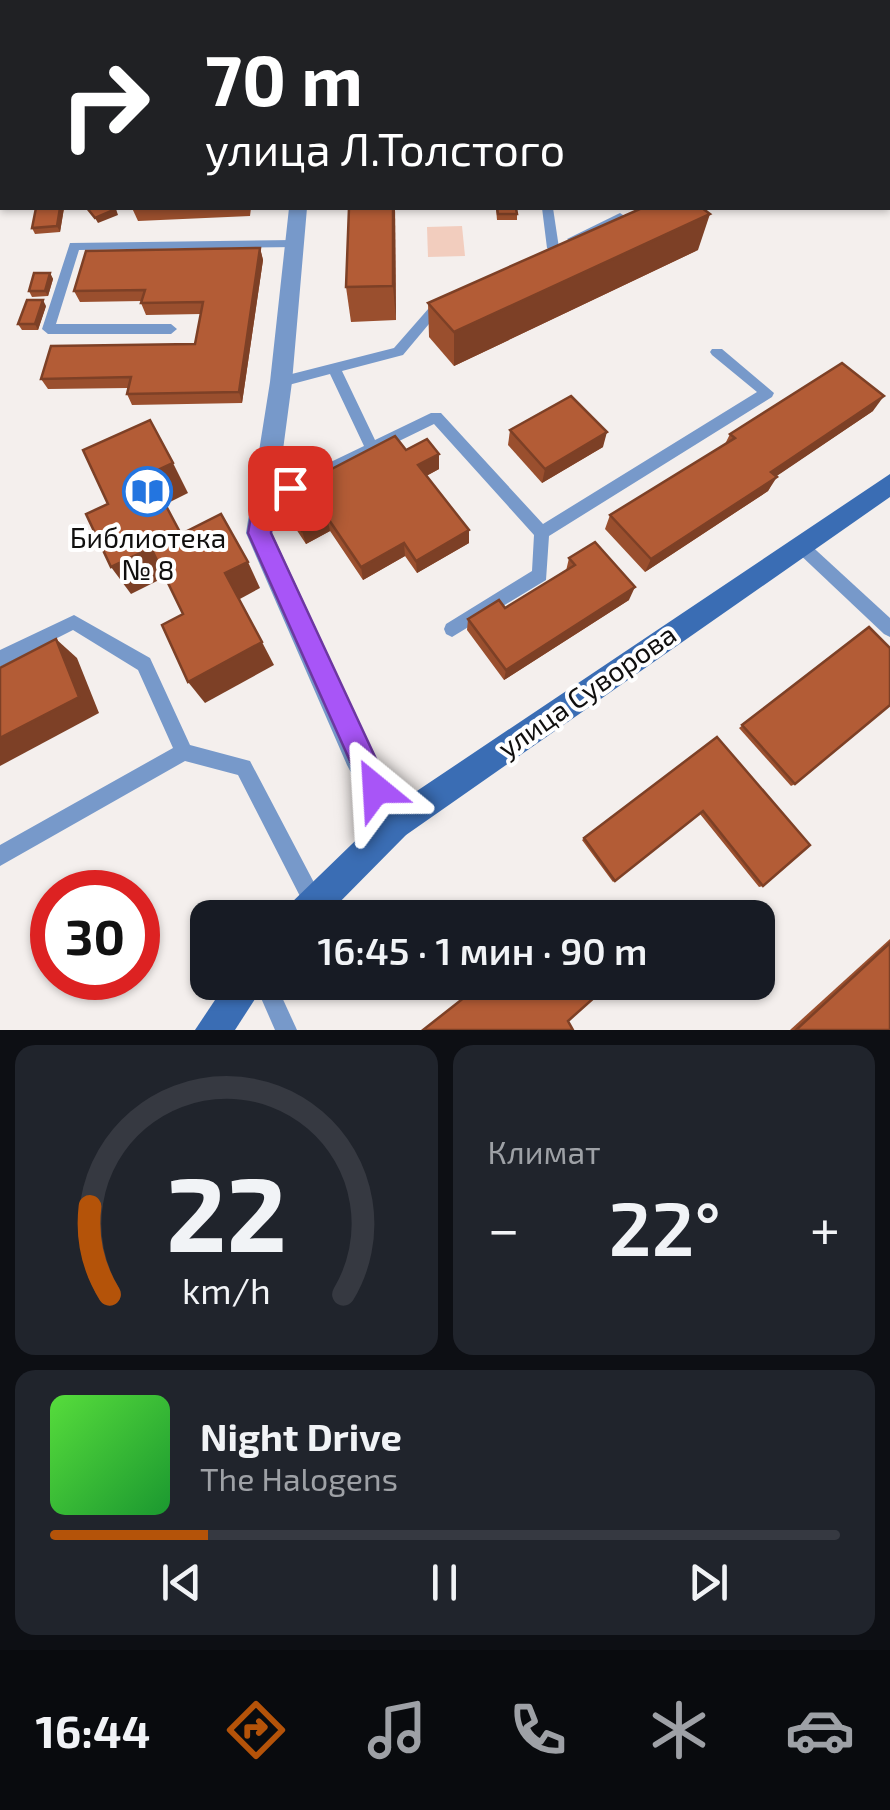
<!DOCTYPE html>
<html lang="ru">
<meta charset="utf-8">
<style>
:root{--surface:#171b24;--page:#20242c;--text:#f1f3f6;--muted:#9ea1a6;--line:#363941;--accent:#b45309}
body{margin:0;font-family:"Exo 2",sans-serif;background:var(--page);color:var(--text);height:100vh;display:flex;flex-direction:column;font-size:38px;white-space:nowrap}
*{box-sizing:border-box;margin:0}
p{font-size:32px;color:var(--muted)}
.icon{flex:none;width:55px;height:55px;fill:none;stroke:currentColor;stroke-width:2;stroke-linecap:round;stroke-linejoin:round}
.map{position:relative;height:1030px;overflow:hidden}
.panel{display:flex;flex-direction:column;gap:15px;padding:15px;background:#0d0f14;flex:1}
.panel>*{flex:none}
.guide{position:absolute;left:0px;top:0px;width:890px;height:210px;box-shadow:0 2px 8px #0004;background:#202124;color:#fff;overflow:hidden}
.speed{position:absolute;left:30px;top:870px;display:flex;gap:20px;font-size:50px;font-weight:700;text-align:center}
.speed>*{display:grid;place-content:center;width:130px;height:130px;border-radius:50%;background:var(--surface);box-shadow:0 2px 8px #0004;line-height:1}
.speed .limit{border:15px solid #d22;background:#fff;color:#111}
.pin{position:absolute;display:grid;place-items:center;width:85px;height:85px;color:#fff;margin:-42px;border-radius:20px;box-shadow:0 5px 15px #0006}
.me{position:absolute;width:110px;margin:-55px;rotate:333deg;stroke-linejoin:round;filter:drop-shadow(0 0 8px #0008)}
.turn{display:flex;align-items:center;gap:35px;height:210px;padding:0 40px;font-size:45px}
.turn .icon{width:130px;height:130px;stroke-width:2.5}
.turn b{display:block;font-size:70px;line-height:85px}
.big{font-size:75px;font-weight:600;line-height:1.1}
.panel .widget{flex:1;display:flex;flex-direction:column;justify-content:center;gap:15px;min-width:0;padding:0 35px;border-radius:20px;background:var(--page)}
.panel .dial{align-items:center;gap:0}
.dial svg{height:260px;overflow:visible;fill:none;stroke:var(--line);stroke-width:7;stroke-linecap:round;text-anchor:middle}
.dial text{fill:var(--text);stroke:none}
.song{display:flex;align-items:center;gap:30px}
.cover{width:120px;height:120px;border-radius:15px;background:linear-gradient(135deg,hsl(110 70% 55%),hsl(130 70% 35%))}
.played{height:10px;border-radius:5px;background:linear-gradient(90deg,var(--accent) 20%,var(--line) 20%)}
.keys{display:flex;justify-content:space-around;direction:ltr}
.heat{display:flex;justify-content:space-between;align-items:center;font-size:55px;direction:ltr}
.panel .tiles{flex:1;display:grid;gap:15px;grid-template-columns:1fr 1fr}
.widget:last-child{grid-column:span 2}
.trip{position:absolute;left:190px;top:900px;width:585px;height:100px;border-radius:20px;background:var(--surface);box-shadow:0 2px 8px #0004;font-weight:600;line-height:100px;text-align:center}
.menu{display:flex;height:160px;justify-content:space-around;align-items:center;background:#090b0e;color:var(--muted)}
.menu .icon{width:70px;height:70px}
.menu .active{color:var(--accent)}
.menu b{font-size:45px;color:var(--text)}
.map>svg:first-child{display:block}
.green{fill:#f2cdbe}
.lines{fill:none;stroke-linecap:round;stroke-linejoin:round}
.lane{fill:#7799ca;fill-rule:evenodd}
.street{fill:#7799ca;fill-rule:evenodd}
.secondary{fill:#3a6db4;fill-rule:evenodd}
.wall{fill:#9a4f2e}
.shaded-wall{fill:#7d4026}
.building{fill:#b35c36;stroke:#7d4026;stroke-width:2.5}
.route{fill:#a855f7;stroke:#6d37a1;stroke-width:2.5}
.labels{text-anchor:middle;stroke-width:8;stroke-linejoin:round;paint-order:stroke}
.poi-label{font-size:28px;fill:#100f0e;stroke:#fff}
.street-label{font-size:28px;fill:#100f0e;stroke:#fff}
</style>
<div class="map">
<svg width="890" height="1030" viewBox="0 0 890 1030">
<rect width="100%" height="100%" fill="#f4efed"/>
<path class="green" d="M462 226 465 256 428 257 427 227Z"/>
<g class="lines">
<g class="lane">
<rect x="124" y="0" width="8" height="2"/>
<rect x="264" y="0" width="8" height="2"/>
<path d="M0 90 2 91V97L0 96Z"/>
<path d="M890 200V208L888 207V201Z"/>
<path d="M542 208H553L559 248 557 251 553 252 547 248Z"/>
<path d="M620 213 626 217 624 220 577 242 573 243 567 239Z"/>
<path d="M294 240 298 241V247L79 250 56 324H171L177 329 171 334H48L42 329 70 243Z"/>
<path d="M440 299 446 303 444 306 403 355 342 371 375 440 431 413H441L543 524 757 392 712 355 710 352 712 349H722L774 393 772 397 549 536 546 580 452 637 446 634 444 629 446 624 532 571 534 535 434 424 268 505H258L256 501 258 497 364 446 330 374 281 387 274 382 276 378 394 348 436 300Z"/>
<path d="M800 538 805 540 890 618V637L884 634 795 550 792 545 795 540Z"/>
<path d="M74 615 150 658 190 745 250 761 320 894 323 901 320 908 313 911 306 908 238 775 185 761 0 866V845L173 748 138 670 73 630 0 667V650Z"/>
<path d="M254 982H275L297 1030H275Z"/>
</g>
<g class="street">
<rect x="888" y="54" width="2" height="10"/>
<path d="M289 208H307L292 382 272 533 369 743 411 824 406 835 395 840 384 835 347 765 246 533 270 382Z"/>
</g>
<g class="secondary">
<path d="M814 0H828L829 2H815Z"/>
<path d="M890 474V497L406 835 324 918H284L288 906 384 813Z"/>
<path d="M227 982H266L235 1030H195Z"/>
</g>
</g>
<g class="wall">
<path d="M188 0H234V2H189Z"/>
<path d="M861 0H890V11L888 12V2H863Z"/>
<path d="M888 19H890V46L888 42Z"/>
<path d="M888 115 890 120V161L888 166Z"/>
<path d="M64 208 60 232 35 234 32 228Z"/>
<path d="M132 208H251L250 216 138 221Z"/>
<path d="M349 208H395L396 320 351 322 346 287Z"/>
<path d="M496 208 517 214V220H497Z"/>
<path d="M260 248 263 260 242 403 132 405 127 394 128 388 48 389 41 379 195 344 201 314 146 315 141 303 142 301 80 302 74 291Z"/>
<path d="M698 250 454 366 429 337 428 303Z"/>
<path d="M50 273 53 279 48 296 32 297 29 291Z"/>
<path d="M46 306 38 330H22L18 324Z"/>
<path d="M873 411 776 476 768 491 645 572 605 529 610 515 725 444 730 434Z"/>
<path d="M510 430 603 447 542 483 508 445Z"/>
<path d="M406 450 439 454V469L426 476 469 543 417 573 405 556 363 580 330 531 306 544 294 526 290 512 310 502 307 498 303 484Z"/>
<path d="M569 558 629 600 504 680 467 630 468 619 505 608 566 571Z"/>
<path d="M869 627 795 784 791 786 739 728Z"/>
<path d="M717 737 763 886 759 887 700 814 613 882 582 840Z"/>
<path d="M890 939V1030H790Z"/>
</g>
<g class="shaded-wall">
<path d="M485 0H573L567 2H478Z"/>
<path d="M60 208H64L60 232 57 226Z"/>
<path d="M393 208H395L396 320 393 286Z"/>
<path d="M116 209 118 215 98 223 95 218Z"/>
<path d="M710 214 698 250 454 366V332Z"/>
<path d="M260 248 263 260 242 403 239 392Z"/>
<path d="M50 273 53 279 48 296 45 291Z"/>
<path d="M43 300 46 306 38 330 35 324Z"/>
<path d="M884 396 873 411 762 486 771 472Z"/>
<path d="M607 432 603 447 542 483 545 469Z"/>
<path d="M439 454V469L419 480 418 465Z"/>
<path d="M173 463 188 493 166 504 149 474Z"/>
<path d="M777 477 768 491 645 572 651 559Z"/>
<path d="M327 517 330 531 306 544 302 531Z"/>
<path d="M469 530V543L417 573 416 561Z"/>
<path d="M404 543 405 556 363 580 361 567Z"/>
<path d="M151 548 169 575 131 594 111 567Z"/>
<path d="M248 562 260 588 238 600 225 573Z"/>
<path d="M635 587 629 600 504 680 506 670Z"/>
<path d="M56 639 77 658 99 713 0 766V738Z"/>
<path d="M262 642 274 665 205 703 188 682Z"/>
</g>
<g class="building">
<path d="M424 0H485L478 2H417Z"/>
<path d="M760 0H798L799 2H761Z"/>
<path d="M888 115 890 120V140H888Z"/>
<path d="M2 129V152L0 148V130Z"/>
<path d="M36 208H60L57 226 32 228Z"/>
<path d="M87 208H114L116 209 95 218Z"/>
<path d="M349 208H393V286L346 287Z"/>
<path d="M497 208H516L517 214H498Z"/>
<path d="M642 208H702L710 214 454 332 428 303Z"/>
<path d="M260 248 239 392 127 394 131 377 41 379 51 346 195 344 203 302 141 303 145 290 74 291 86 251Z"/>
<path d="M34 273H50L45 291H29Z"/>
<path d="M27 300H43L35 324H18Z"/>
<path d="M842 363 884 396 771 472 777 477 651 559 610 515 735 438 730 434Z"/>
<path d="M571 396 607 432 545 469 510 430Z"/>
<path d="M150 420 173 463 149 474 181 534 221 514 248 562 225 573 262 642 188 682 162 625 183 614 151 548 111 567 86 514 108 504 83 450Z"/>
<path d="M395 436 406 450 427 439 439 454 418 465 469 530 416 561 404 543 361 567 327 517 302 531 290 512 314 500 303 484Z"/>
<path d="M595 542 635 587 506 670 468 619 499 600 505 608 575 565 569 558Z"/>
<path d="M869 627 890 648V705L795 784 742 725Z"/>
<path d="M56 639 79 697 0 738V668Z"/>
<path d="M717 737 810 845 763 886 703 811 615 881 584 838Z"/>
<path d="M890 943V1030H796Z"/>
<path d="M484 982H587L596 996 568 1021 573 1030H423Z"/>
</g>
<path class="route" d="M290 478 302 488 298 494 274 506 271 533 390 789 386 799 376 803 367 799 248 533 255 494Z"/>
<defs>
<symbol id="library-ring" viewBox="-11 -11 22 22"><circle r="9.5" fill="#fff" stroke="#2375e0" stroke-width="1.5"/><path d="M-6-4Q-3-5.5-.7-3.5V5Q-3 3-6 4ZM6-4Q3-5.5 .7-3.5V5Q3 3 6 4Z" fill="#2375e0"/></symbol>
</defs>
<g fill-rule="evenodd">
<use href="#library-ring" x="120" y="464" width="55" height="55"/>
</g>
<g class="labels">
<g class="poi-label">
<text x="148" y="548">Библиотека<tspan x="148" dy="32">№ 8</tspan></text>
</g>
<g class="street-label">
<text transform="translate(587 691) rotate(-35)" y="10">улица Суворова</text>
</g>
</g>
</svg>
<div class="speed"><div class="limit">30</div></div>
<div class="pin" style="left:290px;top:488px;background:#d93025"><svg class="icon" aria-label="arrive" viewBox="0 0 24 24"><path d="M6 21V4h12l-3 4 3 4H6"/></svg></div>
<svg class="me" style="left:376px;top:789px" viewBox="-20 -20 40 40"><path d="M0-17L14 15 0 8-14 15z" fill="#a855f7" stroke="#fff" stroke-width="4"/></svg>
<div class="trip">16:45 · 1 мин · 90 m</div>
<div class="guide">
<div class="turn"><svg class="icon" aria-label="right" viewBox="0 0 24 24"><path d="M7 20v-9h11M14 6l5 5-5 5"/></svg><div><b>70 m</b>улица Л.Толстого</div></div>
</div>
</div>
<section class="panel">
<div class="tiles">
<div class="widget dial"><svg viewBox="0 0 100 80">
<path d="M14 69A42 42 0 1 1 86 69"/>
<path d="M14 69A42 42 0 0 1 8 42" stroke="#b45309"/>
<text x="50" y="56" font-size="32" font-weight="700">22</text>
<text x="50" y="72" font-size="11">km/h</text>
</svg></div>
<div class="widget"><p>Климат</p>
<div class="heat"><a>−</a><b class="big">22°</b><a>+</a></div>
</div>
<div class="widget">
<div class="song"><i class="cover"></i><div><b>Night Drive</b><p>The Halogens</p></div></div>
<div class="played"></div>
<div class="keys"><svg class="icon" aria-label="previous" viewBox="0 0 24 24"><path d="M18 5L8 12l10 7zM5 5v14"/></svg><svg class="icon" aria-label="pause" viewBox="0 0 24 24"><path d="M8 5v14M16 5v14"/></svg><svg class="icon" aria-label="next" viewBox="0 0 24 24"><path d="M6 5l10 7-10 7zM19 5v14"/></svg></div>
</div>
</div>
</section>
<nav class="menu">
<b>16:44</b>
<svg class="icon active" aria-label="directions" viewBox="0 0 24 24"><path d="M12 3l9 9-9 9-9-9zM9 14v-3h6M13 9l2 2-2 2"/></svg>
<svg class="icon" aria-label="music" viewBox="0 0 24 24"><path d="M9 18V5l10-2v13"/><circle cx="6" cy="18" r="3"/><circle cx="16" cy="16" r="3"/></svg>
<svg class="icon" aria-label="phone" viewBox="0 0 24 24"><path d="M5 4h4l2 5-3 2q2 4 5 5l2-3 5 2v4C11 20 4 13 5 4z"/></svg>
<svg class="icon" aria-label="climate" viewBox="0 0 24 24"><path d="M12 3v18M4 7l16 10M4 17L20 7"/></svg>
<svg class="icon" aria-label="car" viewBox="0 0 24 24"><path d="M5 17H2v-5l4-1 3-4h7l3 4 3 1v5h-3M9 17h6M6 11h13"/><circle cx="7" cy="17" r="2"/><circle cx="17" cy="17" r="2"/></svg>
</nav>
